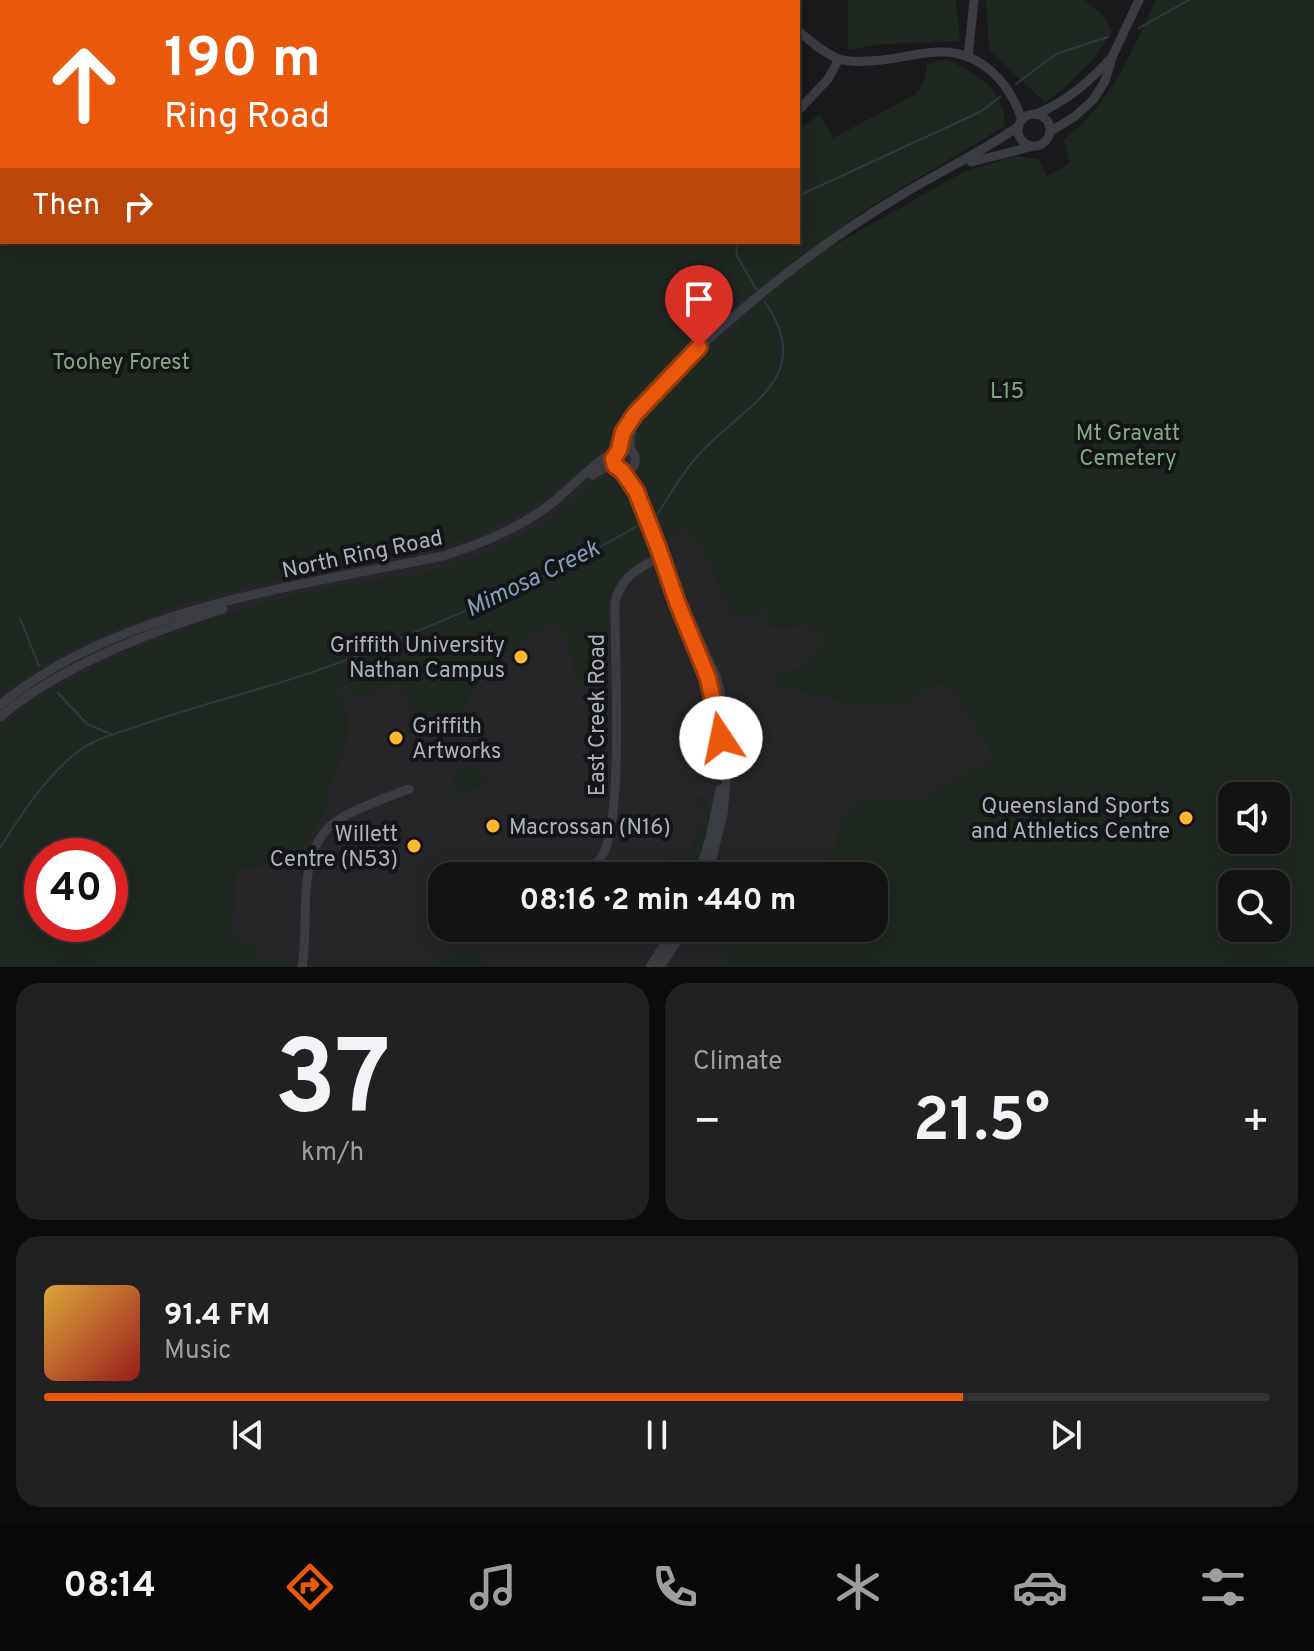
<!DOCTYPE html>
<meta charset="utf-8">
<style>
:root{--surface:#141415;--page:#212122;--text:#f1f3f6;--muted:#9d9ea0;--line:#333334;--accent:#ea580c}
body{margin:0;font-family:Overpass,sans-serif;background:var(--page);color:var(--text);height:100vh;display:flex;flex-direction:column;font-size:30px;white-space:nowrap}
*{box-sizing:border-box;margin:0}
p{font-size:26px;color:var(--muted)}
.icon{flex:none;width:44px;height:44px;fill:none;stroke:currentColor;stroke-width:2;stroke-linecap:round;stroke-linejoin:round}
.map{position:relative;height:967px;overflow:hidden}
.sheet{display:flex;flex-direction:column;gap:16px;padding:16px;background:#0b0b0c;flex:1}
.sheet>*{flex:none}
.banner{position:absolute;left:0px;top:0px;width:800px;height:244px;box-shadow:0 4px 20px #0003,0 0 0 2px var(--line);background:#ea580c;color:#fff;overflow:hidden}
.controls{position:absolute;left:1218px;top:782px;display:grid;gap:16px}
.controls a{display:grid;place-items:center;width:72px;height:72px;border-radius:16px;background:var(--surface);box-shadow:0 4px 20px #0003,0 0 0 2px var(--line);font-size:40px}
.speed{position:absolute;left:24px;top:838px;display:flex;gap:16px;font-size:40px;font-weight:700;text-align:center}
.speed>*{display:grid;place-content:center;width:104px;height:104px;border-radius:50%;background:var(--surface);box-shadow:0 4px 20px #0003,0 0 0 2px var(--line);line-height:1}
.speed .limit{border:12px solid #d22;background:#fff;color:#111}
.pin{position:absolute;display:grid;place-items:center;width:68px;height:68px;color:#fff;margin:-82px -34px;border-radius:50% 50% 50% 0;rotate:-45deg;box-shadow:0 0 8px #0007}
.pin .icon{rotate:45deg}
.me{position:absolute;width:88px;margin:-44px;rotate:349deg;stroke-linejoin:round;filter:drop-shadow(0 0 6px #0008)}
.turn{display:flex;align-items:center;gap:28px;height:168px;padding:0 32px;font-size:36px}
.turn .icon{width:104px;height:104px;stroke-width:2.5}
.turn b{display:block;font-size:56px;line-height:68px}
.then{display:flex;align-items:center;height:76px;padding:0 32px;background:#0003;gap:16px;font-size:30px}
.big{font-size:60px;font-weight:700;line-height:1.1}
.sheet .card{flex:1;display:flex;flex-direction:column;justify-content:center;gap:12px;min-width:0;padding:0 28px;border-radius:24px;background:var(--page)}
.sheet .dial{align-items:center;gap:0}
.dial b{font-size:104px;line-height:1}
.song{display:flex;align-items:center;gap:24px}
.cover{width:96px;height:96px;border-radius:12px;background:linear-gradient(135deg,hsl(40 70% 55%),hsl(0 70% 35%))}
.played{height:8px;border-radius:4px;background:linear-gradient(90deg,var(--accent) 75%,var(--line) 75%)}
.keys{display:flex;justify-content:space-around;direction:ltr}
.heat{display:flex;justify-content:space-between;align-items:center;font-size:44px;direction:ltr}
.sheet .tiles{flex:1;display:grid;gap:16px;grid-template-columns:1fr 1fr}
.card:last-child{grid-column:span 2}
.trip{position:absolute;left:428px;top:862px;width:460px;height:80px;border-radius:24px;background:var(--surface);box-shadow:0 4px 20px #0003,0 0 0 2px var(--line);font-weight:700;line-height:80px;text-align:center}
.tab-bar{display:flex;height:128px;justify-content:space-around;align-items:center;background:#080808;color:var(--muted)}
.tab-bar .icon{width:56px;height:56px}
.tab-bar .on{color:var(--accent)}
.tab-bar b{font-size:36px;color:var(--text)}
.map>svg:first-child{display:block}
.built{fill:#262629;fill-rule:evenodd}
.green{fill:#1f2820;fill-rule:evenodd}
.lines{fill:none;stroke-linecap:round;stroke-linejoin:round}
.stream{stroke:#2e3942;stroke-width:2}
.minor{stroke:#3a3c42;stroke-width:9}
.route-casing{stroke:#983908;stroke-width:20}
.route{stroke:#ea580c;stroke-width:14}
.poi-dot{fill:#feb730;stroke:#151517;stroke-width:3}
.labels{text-anchor:middle;stroke-width:8;stroke-linejoin:round;paint-order:stroke}
.park-label{font-size:22px;fill:#81a984;stroke:#151517}
.street-label{font-size:22px;fill:#abb1bd;stroke:#151517}
.poi-label{font-size:22px;fill:#abb1bd;stroke:#151517;text-anchor:end}
.water-label{font-size:24px;font-style:italic;fill:#819fb9;stroke:#151517}
</style>
<div class="map">
<svg width="1314" height="967" viewBox="0 0 1314 967">
<rect width="100%" height="100%" fill="#1a1a1c"/>
<path class="built" d="M783 242 1090 735 1230 967H0V579ZM42 856H110V924H42ZM442 876H874V928H442Z"/>
<g class="green">
<path d="M0 0H793L2 2V242H798V129L820 115 833 138 916 94 924 82 927 64 947 59C978 76 1004 87 1005 126L865 210 722 314 637 401 622 427 588 465 527 510 484 533 434 549 274 580 178 605 106 634 57 657 0 693Z"/>
<path d="M848 0H956L960 41 882 44 848 50Z"/>
<path d="M986 0H1084L1103 15 1112 31C1095 61 1072 82 1045 103L989 49Z"/>
<path d="M1156 0H1314V967H722L725 958 741 939 756 936 763 928H874V876H809L835 846 840 821 863 799 922 798 982 764 997 761 947 683 943 685 940 682 902 703 864 707 775 685 778 671C801 674 816 657 826 638 809 625 808 625 788 628 783 629 775 627 768 627L766 610H760L756 615H746L733 620 702 545 681 529 665 541 662 538 638 480 637 470 642 455 637 444 638 431 653 408 692 364 730 335 750 311 803 263 963 172 1016 156 1038 159 1047 176 1070 163 1064 140C1114 99 1129 56 1156 0ZM1232 796H1276V840H1232ZM1232 884H1276V928H1232Z"/>
<path d="M604 477 627 484 650 553C628 570 615 574 608 603L607 677 590 686 582 685 572 667 574 661C567 646 569 632 554 622L522 639 495 664 479 674 465 709 438 721 427 717 415 722 399 682 355 700 345 683 337 685V691L344 700 348 714V738L330 788 323 818 310 835 298 857 281 866 236 869 233 937 243 943H251L259 959H295L293 967H0V729C70 663 238 605 334 587 375 580 419 577 459 563 491 553 524 537 552 518 569 506 586 485 604 477ZM42 856H110V924H42Z"/>
<path d="M469 764 491 781 459 795 450 773Z"/>
<path d="M703 796C719 816 706 837 698 858L682 865 668 856 684 860 705 814 702 812 704 805 694 801 693 805 687 803 695 797Z"/>
<path d="M469 949 482 952 489 967H431L428 959 434 956 440 959Z"/>
</g>
<g class="lines">
<g class="stream">
<path d="M321 0 322 2"/>
<path d="M1139 28 1189 0"/>
<path d="M1016 84 1056 54 1108 37"/>
<path d="M798 196 980 112 1000 97"/>
<path d="M736 242 737 256 756 289"/>
<path d="M657 515C672 491 687 465 708 445 754 400 814 374 765 302"/>
<path d="M20 618 39 666"/>
<path d="M381 646C469 610 556 574 639 525"/>
<path d="M58 693 87 724 113 735"/>
<path d="M0 848C22 813 44 779 76 753 94 738 122 732 144 724 219 698 297 682 371 650"/>
</g>
<g class="minor">
<path d="M798 31C811 41 823 53 839 59 852 63 868 61 882 60 901 58 919 53 937 52 981 50 1009 82 1022 120"/>
<path d="M968 57 974 0"/>
<path d="M798 111 828 79 839 59"/>
<circle cx="1034" cy="130" r="16"/>
<path d="M1036 114C1066 102 1089 82 1111 58"/>
<path d="M1051 131 1074 117 1093 100 1105 81 1113 55 1139 0"/>
<path d="M971 162 1030 147"/>
<path d="M619 450 623 432 632 418"/>
<path d="M630 450C630 442 630 433 633 426 649 392 685 360 713 335 772 282 835 234 903 194 941 171 982 152 1019 126"/>
<path d="M615 466 622 471 636 491 662 557 716 676 723 703 727 772 723 814 709 870"/>
<path d="M622 471 631 469C637 463 637 455 630 450"/>
<path d="M592 475 606 467 617 468"/>
<path d="M699 656 712 691 721 742"/>
<path d="M0 705C117 608 298 586 443 556 478 545 513 531 544 509 567 493 586 469 610 454L622 449 630 450"/>
<path d="M0 717C60 666 148 633 223 609"/>
<path d="M701 867 710 838 720 789"/>
<path d="M570 876C580 871 594 868 601 858 625 825 614 650 615 602 622 576 639 567 662 557"/>
<path d="M686 876C694 864 706 865 715 876"/>
<path d="M302 967C311 919 292 847 341 818 362 806 387 797 409 789"/>
<path d="M650 967 674 928"/>
<path d="M660 967 686 928"/>
</g>
</g>
<g class="lines">
<defs>
<path id="route" d="M699 347 635 414 623 432 619 450 613 459 615 466 622 471 636 491 658 547 677 602 708 678 721 738"/>
</defs>
<use href="#route" class="route-casing"/>
<use href="#route" class="route"/>
</g>
<g class="poi-dot">
<circle cx="521" cy="657" r="8"/>
<circle cx="396" cy="738" r="8"/>
<circle cx="1186" cy="818" r="8"/>
<circle cx="493" cy="826" r="8"/>
<circle cx="414" cy="846" r="8"/>
</g>
<g class="labels">
<g class="park-label">
<text x="121" y="369">Toohey Forest</text>
<text x="1007" y="398">L15</text>
<text x="1128" y="440">Mt Gravatt<tspan x="1128" dy="25">Cemetery</tspan></text>
</g>
<g class="street-label">
<text transform="translate(362 553) rotate(-12)" y="8">North Ring Road</text>
<text transform="translate(596 715) rotate(-90)" y="8">East Creek Road</text>
</g>
<g class="poi-label">
<text x="505" y="652">Griffith University<tspan x="505" dy="25">Nathan Campus</tspan></text>
<text x="412" y="733" text-anchor="start">Griffith<tspan x="412" dy="25">Artworks</tspan></text>
<text x="1170" y="813">Queensland Sports<tspan x="1170" dy="25">and Athletics Centre</tspan></text>
<text x="509" y="834" text-anchor="start">Macrossan (N16)</text>
<text x="398" y="841">Willett<tspan x="398" dy="25">Centre (N53)</tspan></text>
</g>
<g class="water-label">
<text transform="translate(532 578) rotate(-26)" y="8">Mimosa Creek</text>
</g>
</g>
</svg>
<div class="controls">
<a><svg class="icon" aria-label="sound" viewBox="0 0 24 24"><path d="M4 9h4l5-4v14l-5-4H4zM17 9q2 3 0 6"/></svg></a>
<a><svg class="icon" aria-label="search" viewBox="0 0 24 24"><circle cx="10" cy="10" r="6"/><path d="M15 15l6 6"/></svg></a>
</div>
<div class="speed"><div class="limit">40</div></div>
<div class="pin" style="left:699px;top:347px;background:#d93025"><svg class="icon" aria-label="arrive" viewBox="0 0 24 24"><path d="M6 21V4h12l-3 4 3 4H6"/></svg></div>
<svg class="me" style="left:721px;top:738px" viewBox="-20 -20 40 40"><circle r="19" fill="#fff"/><path d="M0-13L10 11 0 6-10 11z" fill="#ea580c"/></svg>
<div class="trip">08:16 · 2 min · 440 m</div>
<div class="banner">
<div class="turn"><svg class="icon" aria-label="ahead" viewBox="0 0 24 24"><path d="M12 20V5M6 11l6-6 6 6"/></svg><div><b>190 m</b>Ring Road</div></div>
<div class="then">Then<svg class="icon" aria-label="right" viewBox="0 0 24 24"><path d="M7 20v-9h11M14 6l5 5-5 5"/></svg></div>
</div>
</div>
<section class="sheet">
<div class="tiles">
<div class="card dial"><b>37</b><p>km/h</p></div>
<div class="card"><p>Climate</p>
<div class="heat"><a>−</a><b class="big">21.5°</b><a>+</a></div>
</div>
<div class="card">
<div class="song"><i class="cover"></i><div><b>91.4 FM</b><p>Music</p></div></div>
<div class="played"></div>
<div class="keys"><svg class="icon" aria-label="previous" viewBox="0 0 24 24"><path d="M18 5L8 12l10 7zM5 5v14"/></svg><svg class="icon" aria-label="pause" viewBox="0 0 24 24"><path d="M8 5v14M16 5v14"/></svg><svg class="icon" aria-label="next" viewBox="0 0 24 24"><path d="M6 5l10 7-10 7zM19 5v14"/></svg></div>
</div>
</div>
</section>
<nav class="tab-bar">
<b>08:14</b>
<svg class="icon on" aria-label="directions" viewBox="0 0 24 24"><path d="M12 3l9 9-9 9-9-9zM9 14v-3h6M13 9l2 2-2 2"/></svg>
<svg class="icon" aria-label="music" viewBox="0 0 24 24"><path d="M9 18V5l10-2v13"/><circle cx="6" cy="18" r="3"/><circle cx="16" cy="16" r="3"/></svg>
<svg class="icon" aria-label="phone" viewBox="0 0 24 24"><path d="M5 4h4l2 5-3 2q2 4 5 5l2-3 5 2v4C11 20 4 13 5 4z"/></svg>
<svg class="icon" aria-label="climate" viewBox="0 0 24 24"><path d="M12 3v18M4 7l16 10M4 17L20 7"/></svg>
<svg class="icon" aria-label="car" viewBox="0 0 24 24"><path d="M5 17H2v-5l4-1 3-4h7l3 4 3 1v5h-3M9 17h6M6 11h13"/><circle cx="7" cy="17" r="2"/><circle cx="17" cy="17" r="2"/></svg>
<svg class="icon" aria-label="filters" viewBox="0 0 24 24"><path d="M4 7h16M4 17h16"/><circle cx="9" cy="7" r="2"/><circle cx="15" cy="17" r="2"/></svg>
</nav>
